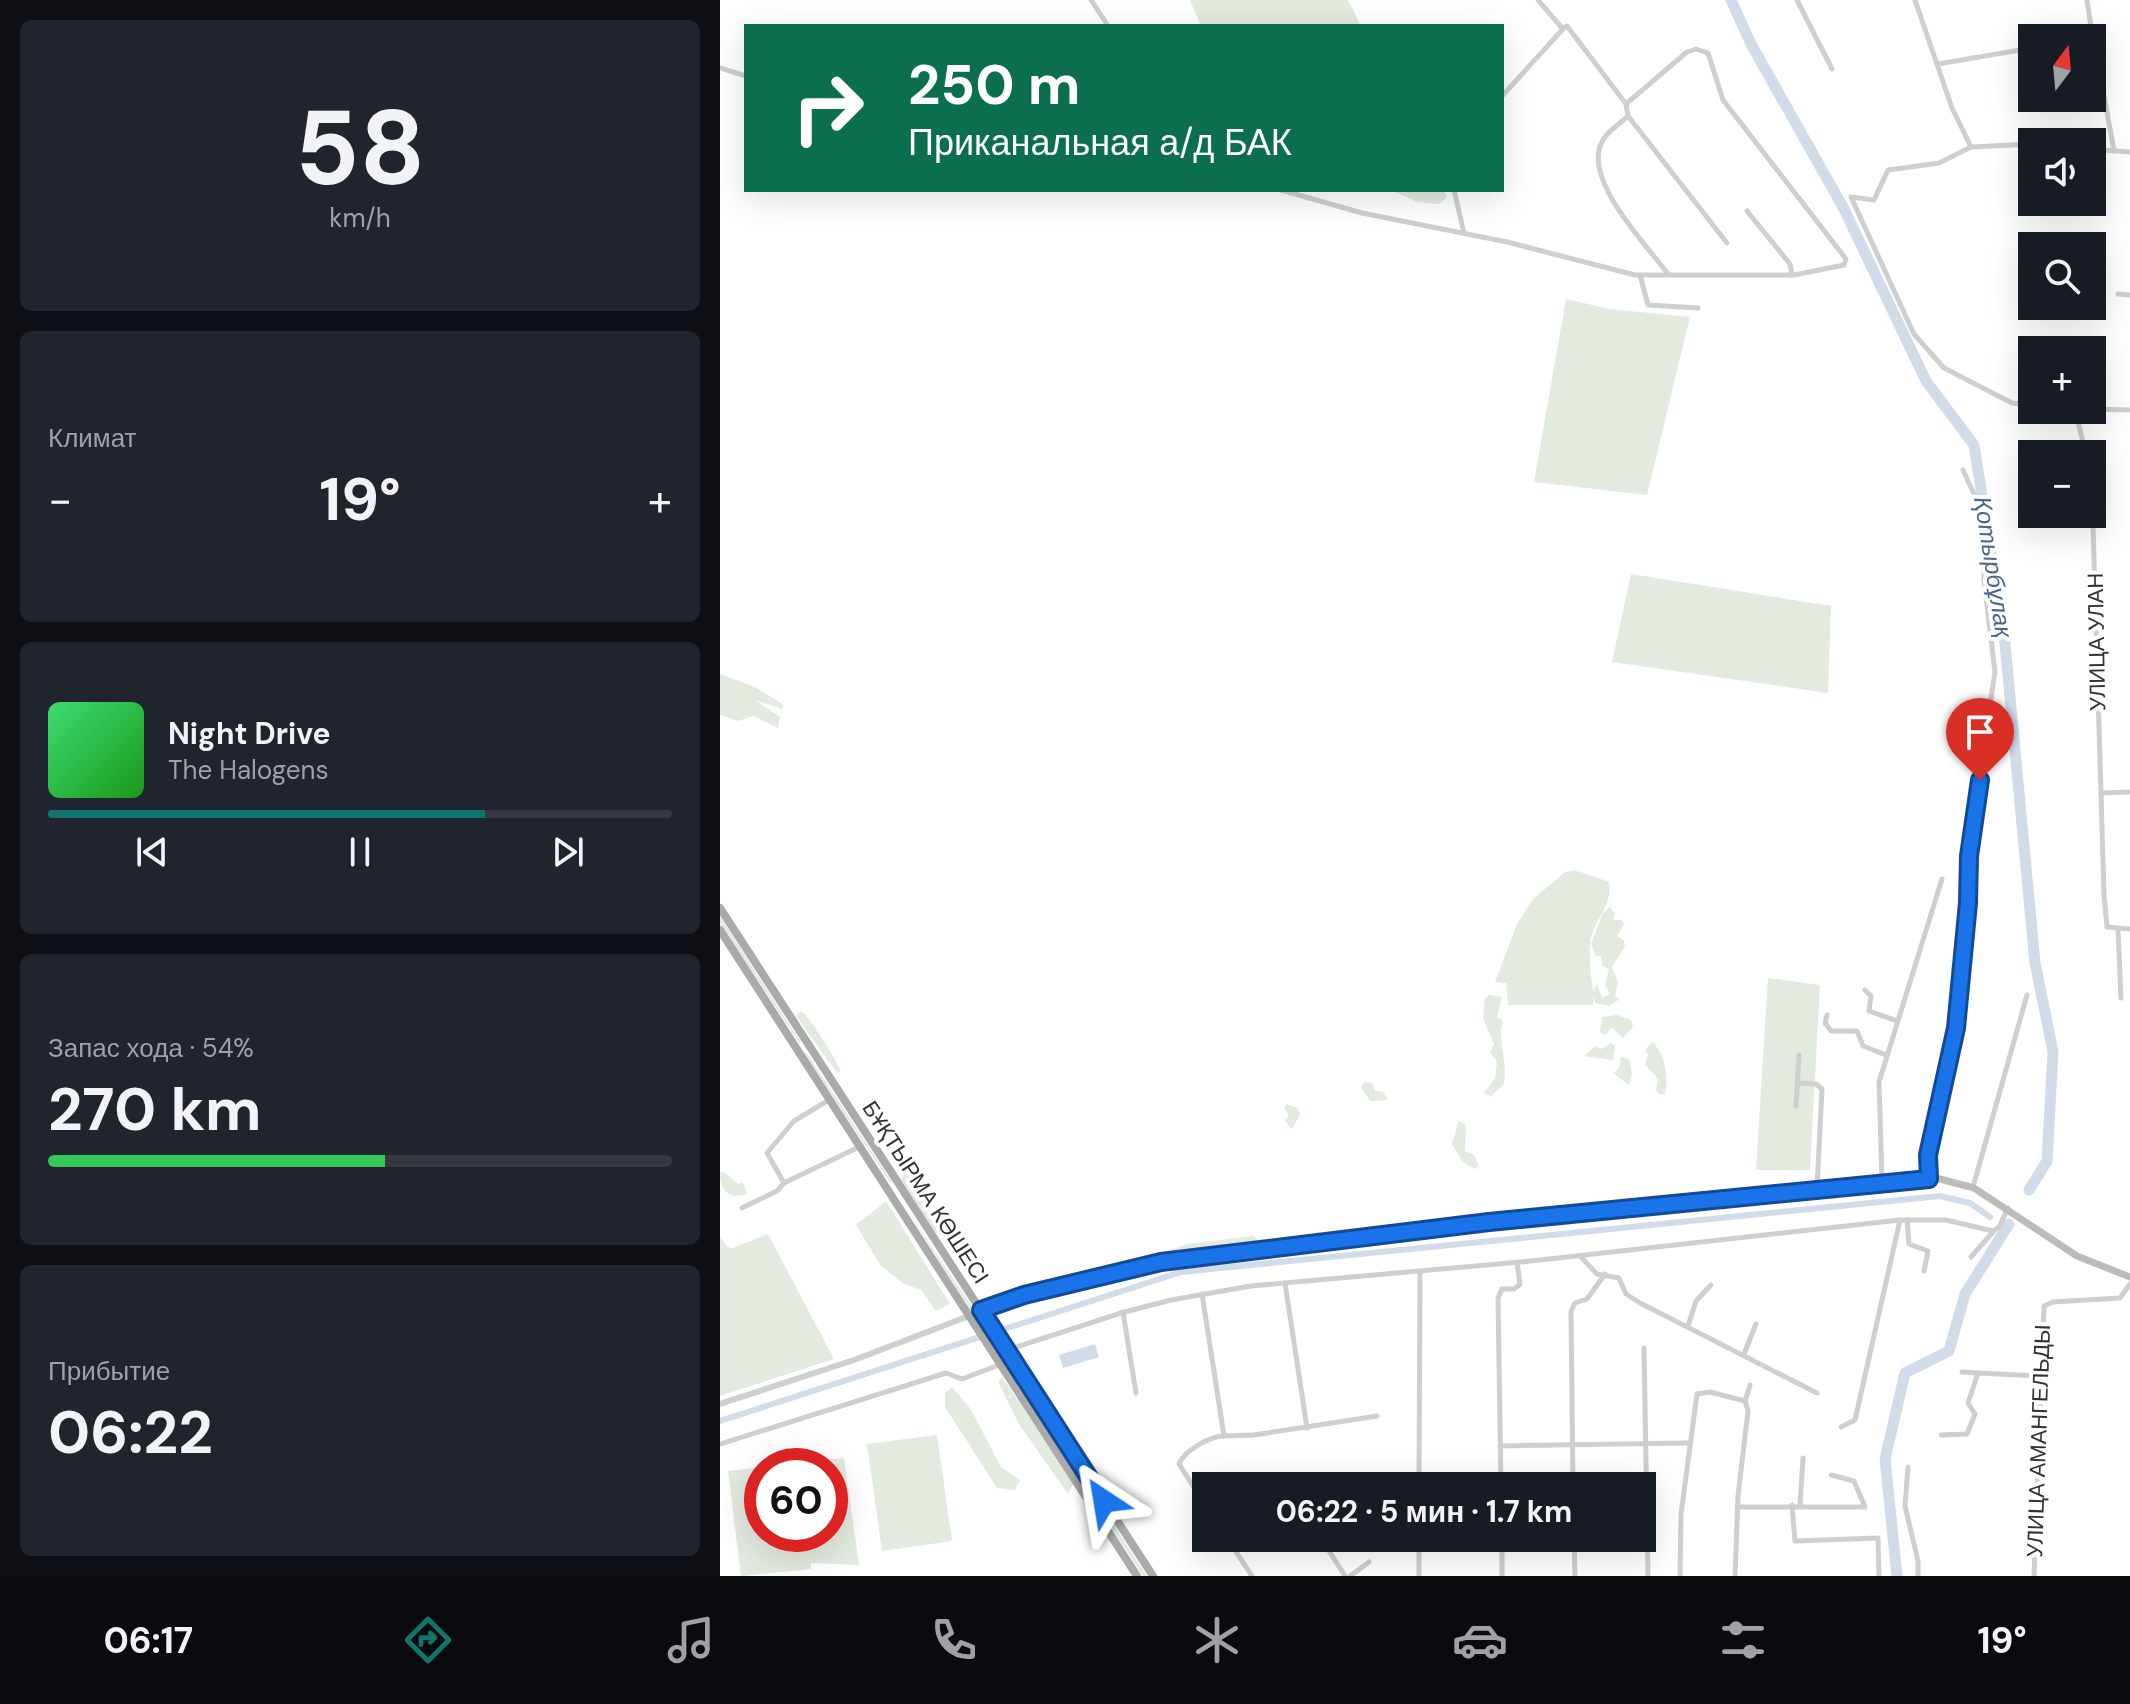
<!DOCTYPE html>
<html lang="ru">
<meta charset="utf-8">
<style>
:root{--surface:#171b24;--page:#20242c;--text:#f1f3f6;--muted:#9ea1a6;--line:#363941;--accent:#0f766e}
body{margin:0;font-family:"DM Sans",sans-serif;background:var(--page);color:var(--text);height:100vh;display:flex;flex-direction:column;font-size:30px;white-space:nowrap}
*{box-sizing:border-box;margin:0}
p{font-size:26px;color:var(--muted)}
.icon{flex:none;width:44px;height:44px;fill:none;stroke:currentColor;stroke-width:2;stroke-linecap:round;stroke-linejoin:round}
.map{position:relative;flex:1;overflow:hidden}
.drawer{display:flex;flex-direction:column;gap:20px;padding:20px;background:#0d0f14;width:720px}
.drawer>*{flex:none}
.top-card{position:absolute;left:24px;top:24px;width:760px;height:168px;border-radius:0px;box-shadow:0 8px 32px #0002;background:#0b6e4f;color:#fff;overflow:hidden}
.needle{width:52px;rotate:16deg}
.tools{position:absolute;left:1298px;top:24px;display:grid;gap:16px}
.tools a{display:grid;place-items:center;width:88px;height:88px;border-radius:0px;background:var(--surface);box-shadow:0 8px 32px #0002;font-size:40px}
.speed{position:absolute;left:24px;top:1448px;display:flex;gap:16px;font-size:40px;font-weight:700;text-align:center}
.speed>*{display:grid;place-content:center;width:104px;height:104px;border-radius:50%;background:var(--surface);box-shadow:0 8px 32px #0002;line-height:1}
.speed .limit{border:12px solid #d22;background:#fff;color:#111}
.pin{position:absolute;display:grid;place-items:center;width:68px;height:68px;color:#fff;margin:-82px -34px;border-radius:50% 50% 50% 0;rotate:-45deg;box-shadow:0 0 8px #0007}
.pin .icon{rotate:45deg}
.me{position:absolute;width:88px;margin:-44px;rotate:327deg;stroke-linejoin:round;filter:drop-shadow(0 0 6px #0008)}
.turn{display:flex;align-items:center;gap:28px;height:168px;padding:0 32px;font-size:36px}
.turn .icon{width:104px;height:104px;stroke-width:2.5}
.turn b{display:block;font-size:56px;line-height:68px}
.big{font-size:60px;font-weight:700;line-height:1.1}
.drawer .card{flex:1;display:flex;flex-direction:column;justify-content:center;gap:12px;min-width:0;padding:0 28px;border-radius:12px;background:var(--page)}
.drawer .dial{align-items:center;gap:0}
.dial b{font-size:104px;line-height:1}
.song{display:flex;align-items:center;gap:24px}
.cover{width:96px;height:96px;border-radius:12px;background:linear-gradient(135deg,hsl(140 70% 55%),hsl(120 70% 35%))}
.played{height:8px;border-radius:4px;background:linear-gradient(90deg,var(--accent) 70%,var(--line) 70%)}
.keys{display:flex;justify-content:space-around;direction:ltr}
.heat{display:flex;justify-content:space-between;align-items:center;font-size:44px;direction:ltr}
.charge{height:12px;border-radius:6px;background:linear-gradient(90deg,#34c759 54%,var(--line) 0)}
.trip{position:absolute;left:472px;top:1472px;width:464px;height:80px;border-radius:0px;background:var(--surface);box-shadow:0 8px 32px #0002;font-weight:700;line-height:80px;text-align:center}
.tabs{display:flex;height:128px;justify-content:space-around;align-items:center;background:#090b0e;color:var(--muted)}
.tabs .icon{width:56px;height:56px}
.tabs .selected{color:var(--accent)}
.tabs b{font-size:36px;color:var(--text)}
main{display:flex;flex:1;min-height:0}
.map>svg:first-child{display:block}
.green{fill:#e3eadf}
.water{fill:#d0dcea}
.lines{fill:none;stroke-linecap:round;stroke-linejoin:round}
.canal{stroke:#d0dcea;stroke-width:6}
.river{stroke:#d0dcea;stroke-width:11}
.minor{stroke:#cfcfcf;stroke-width:5}
.tertiary{stroke:#cfcfcf;stroke-width:6}
.secondary{stroke:#bcbcbc;stroke-width:7}
.primary{stroke:#aaa;stroke-width:8}
.route-casing{stroke:#114b97;stroke-width:20}
.route{stroke:#1a73e8;stroke-width:14}
.labels{text-anchor:middle;stroke-width:8;stroke-linejoin:round;paint-order:stroke}
.street-label{font-size:22px;fill:#323232;stroke:#fff}
.water-label{font-size:24px;font-style:italic;fill:#47668c;stroke:#fff}
</style>
<main>
<section class="drawer">
<div class="card dial"><b>58</b><p>km/h</p></div>
<div class="card"><p>Климат</p>
<div class="heat"><a>−</a><b class="big">19°</b><a>+</a></div>
</div>
<div class="card">
<div class="song"><i class="cover"></i><div><b>Night Drive</b><p>The Halogens</p></div></div>
<div class="played"></div>
<div class="keys"><svg class="icon" aria-label="previous" viewBox="0 0 24 24"><path d="M18 5L8 12l10 7zM5 5v14"/></svg><svg class="icon" aria-label="pause" viewBox="0 0 24 24"><path d="M8 5v14M16 5v14"/></svg><svg class="icon" aria-label="next" viewBox="0 0 24 24"><path d="M6 5l10 7-10 7zM19 5v14"/></svg></div>
</div>
<div class="card"><p>Запас хода · 54%</p><b class="big">270 km</b><div class="charge"></div></div>
<div class="card"><p>Прибытие</p><b class="big">06:22</b></div>
</section>
<div class="map">
<svg width="1410" height="1576" viewBox="0 0 1410 1576">
<rect width="100%" height="100%" fill="#fff"/>
<g class="green">
<path d="M470 0H628L641 26H481Z"/>
<path d="M671 190H724L727 197 719 204 697 202Z"/>
<path d="M846 299 890 309 970 317 927 495 814 482Z"/>
<path d="M911 574 1111 606 1108 693 892 662Z"/>
<path d="M0 674 35 687 64 705 62 709 35 700 60 717 58 728 33 716 18 721 0 715Z"/>
<path d="M855 870 889 882C894 905 871 923 870 945 869 960 871 977 873 991L877 984 882 998 890 994 885 985 889 969 882 966 881 956H876L871 944 883 913 890 907 895 914 893 920H902L904 925 897 936 904 940 905 946 892 967 898 982 895 996 900 999 889 1006 875 1003 873 994V1005H788L786 983 775 982 797 924 813 899 845 872Z"/>
<path d="M0 916 80 1041V1044L0 924Z"/>
<path d="M1048 978 1100 985 1090 1170H1036Z"/>
<path d="M769 995 782 997 777 1017 783 1021C776 1043 790 1064 783 1085L771 1096 764 1093 775 1078 777 1062 770 1052 774 1044 763 1018 765 998Z"/>
<path d="M81 1011C92 1020 114 1057 121 1071L117 1073 76 1016Z"/>
<path d="M897 1015 911 1020 913 1027 903 1038 892 1028 885 1035 880 1032 882 1017Z"/>
<path d="M933 1042C945 1056 949 1076 945 1094L940 1095 936 1090 938 1079 925 1064 928 1055 925 1050Z"/>
<path d="M891 1043 895 1046 893 1060 864 1056 876 1046 881 1049Z"/>
<path d="M86 1052 172 1182 171 1184 85 1055Z"/>
<path d="M901 1057 909 1059 912 1074 909 1085 893 1073 899 1069Z"/>
<path d="M644 1082 652 1083 655 1091 664 1092 668 1100 650 1101 641 1087Z"/>
<path d="M567 1104 577 1108 580 1114 573 1128H570L565 1120 569 1116 564 1107Z"/>
<path d="M739 1121 746 1125 745 1151 754 1155 759 1166 755 1169 743 1162 732 1144Z"/>
<path d="M186 1171C201 1175 197 1186 203 1197 210 1210 220 1222 231 1234V1240L213 1231 181 1179Z"/>
<path d="M4 1172 18 1184 23 1182 27 1194C9 1200 0 1191 0 1173Z"/>
<path d="M177 1194 294 1370 290 1373Z"/>
<path d="M166 1201 230 1304 216 1311 201 1290 184 1284 161 1266 136 1225Z"/>
<path d="M48 1234 114 1359 0 1396V1237L10 1249Z"/>
<path d="M533 1236 539 1240 538 1244 532 1246 445 1258 439 1254 467 1244Z"/>
<path d="M295 1373 427 1576H423L292 1375Z"/>
<path d="M282 1377 354 1482 348 1494 299 1424 278 1382Z"/>
<path d="M232 1387 250 1408 281 1467 300 1480 295 1490 277 1488 225 1407V1393Z"/>
<path d="M217 1435 232 1541 162 1551 147 1444Z"/>
<path d="M124 1458 139 1565 91 1563V1569L21 1576 8 1471 42 1467V1534H110V1466H49Z"/>
</g>
<path class="water" d="M375 1344 379 1357 343 1368 339 1355Z"/>
<g class="lines">
<path class="canal" d="M0 1421 461 1272 1220 1196 1250 1203 1270 1217"/>
<g class="river">
<path d="M1011 0 1031 44 1124 209 1206 381 1254 445 1284 633 1315 963 1333 1052 1327 1161 1309 1190"/>
<path d="M1177 1576 1165 1459 1185 1373 1229 1351 1245 1294 1289 1224"/>
</g>
<g class="minor">
<path d="M371 0 388 26"/>
<path d="M1077 0 1112 69"/>
<path d="M1195 0 1232 108 1251 147"/>
<path d="M1367 0 1373 40"/>
<path d="M1374 40 1394 151"/>
<path d="M1218 64 1312 48"/>
<path d="M0 68 26 76"/>
<path d="M783 95 843 29 818 0"/>
<path d="M906 104 908 116 1007 243"/>
<path d="M908 116C901 123 891 129 885 137 856 174 927 245 948 274"/>
<path d="M1312 144 1251 147 1219 163 1168 170 1154 200 1131 197 1194 334 1224 368 1292 403 1312 405"/>
<path d="M1372 149 1410 152"/>
<path d="M561 190 642 213 787 242 915 275H1074L1124 265 1126 259 1003 100 988 53 976 49 967 52 906 104 847 26 842 28"/>
<path d="M734 190 744 233"/>
<path d="M1027 211 1070 264 1072 275"/>
<path d="M920 275 928 305 978 308"/>
<path d="M1398 294 1410 295"/>
<path d="M1337 347 1340 350"/>
<path d="M1372 396V408"/>
<path d="M1372 409 1410 410"/>
<path d="M1355 410 1366 454"/>
<path d="M1372 491 1384 895 1387 927 1410 929"/>
<path d="M1381 793 1410 792"/>
<path d="M1398 929 1401 998"/>
<path d="M1145 990 1151 996 1149 1011 1177 1021"/>
<path d="M1107 1015 1105 1023 1111 1031H1137L1143 1046 1166 1055"/>
<path d="M1078 1083 1096 1084 1102 1089 1097 1188"/>
<path d="M1076 1106 1079 1055"/>
<path d="M1209 1179 1208 1155 1236 1028 1256 793 1275 672 1264 581 1265 518 1243 470"/>
<path d="M1162 1181 1159 1082 1222 879"/>
<path d="M64 1183 139 1147"/>
<path d="M1253 1187 1307 995"/>
<path d="M22 1208 57 1191 64 1183 47 1153 74 1121 109 1100"/>
<path d="M1187 1220 1189 1244 1208 1251 1204 1271"/>
<path d="M860 1256 877 1274 899 1278 906 1294 920 1303 1097 1393"/>
<path d="M1251 1257 1273 1232"/>
<path d="M565 1283 587 1428"/>
<path d="M482 1294 504 1436C490 1436 464 1451 459 1464L486 1506"/>
<path d="M403 1312 416 1393"/>
<path d="M968 1326 976 1301 991 1285"/>
<path d="M924 1348 928 1576"/>
<path d="M287 1350 401 1313 451 1300 531 1286 811 1261 1180 1220H1226L1273 1231 1279 1227 1288 1208"/>
<path d="M1024 1354 1036 1324"/>
<path d="M1242 1372 1257 1373"/>
<path d="M1121 1427 1135 1420 1180 1220"/>
<path d="M1221 1435 1247 1434 1255 1414 1248 1403 1258 1373 1319 1376"/>
<path d="M504 1436 534 1435 657 1416"/>
<path d="M0 1444 226 1373 242 1379 279 1365"/>
<path d="M780 1446 968 1443"/>
<path d="M1188 1467 1185 1506 1198 1561V1576"/>
<path d="M699 1486 700 1271"/>
<path d="M781 1486 778 1298 782 1289H794L800 1284 797 1262"/>
<path d="M853 1486 851 1311 855 1303 867 1299 885 1274"/>
<path d="M1072 1505 1075 1541 1158 1538 1159 1576"/>
<path d="M1080 1505 1083 1458"/>
<path d="M1017 1507H1145L1134 1481 1111 1475"/>
<path d="M507 1538 532 1576"/>
<path d="M601 1538 625 1576"/>
<path d="M782 1538V1576"/>
<path d="M854 1538 855 1576"/>
<path d="M630 1576 649 1562"/>
<path d="M699 1576V1538"/>
<path d="M960 1576 961 1514 977 1394 990 1392 1025 1401"/>
<path d="M1015 1576 1018 1496 1028 1411 1025 1401 1030 1385"/>
<path d="M1314 1576 1324 1306 1333 1302 1400 1298 1410 1284"/>
</g>
<path class="tertiary" d="M0 1404 134 1360 249 1316"/>
<path class="secondary" d="M249 1316 304 1295 441 1262 769 1222 1180 1179H1220L1254 1188 1357 1256 1410 1277"/>
<g class="primary">
<path d="M0 908 433 1576"/>
<path d="M0 930 417 1576"/>
</g>
</g>
<g class="lines">
<defs>
<path id="route" d="M384 1501 261 1310 304 1295 441 1262 769 1222 1209 1179 1208 1155 1236 1028 1248 903 1249 856 1260 780"/>
</defs>
<use href="#route" class="route-casing"/>
<use href="#route" class="route"/>
</g>
<g class="labels">
<g class="street-label">
<text transform="translate(1376 642) rotate(-91)" y="8">УЛИЦА УЛАН</text>
<text transform="translate(206 1192) rotate(57)" y="8">БҰҚТЫРМА КӨШЕСІ</text>
<text transform="translate(1318 1441) rotate(-88)" y="8">УЛИЦА АМАНГЕЛЬДЫ</text>
</g>
<g class="water-label">
<text transform="translate(1273 567) rotate(81)" y="8">Қотырбұлақ</text>
</g>
</g>
</svg>
<div class="tools">
<a><svg class="needle" viewBox="-14 -14 28 28"><path d="M0-13l5 13h-10z" fill="#e53935"/><path d="M0 13l5-13h-10z" fill="#9ea1a6"/></svg></a>
<a><svg class="icon" aria-label="sound" viewBox="0 0 24 24"><path d="M4 9h4l5-4v14l-5-4H4zM17 9q2 3 0 6"/></svg></a>
<a><svg class="icon" aria-label="search" viewBox="0 0 24 24"><circle cx="10" cy="10" r="6"/><path d="M15 15l6 6"/></svg></a>
<a>+</a>
<a>−</a>
</div>
<div class="speed"><div class="limit">60</div></div>
<div class="pin" style="left:1260px;top:780px;background:#d93025"><svg class="icon" aria-label="arrive" viewBox="0 0 24 24"><path d="M6 21V4h12l-3 4 3 4H6"/></svg></div>
<svg class="me" style="left:384px;top:1501px" viewBox="-20 -20 40 40"><path d="M0-17L14 15 0 8-14 15z" fill="#1a73e8" stroke="#fff" stroke-width="4"/></svg>
<div class="trip">06:22 · 5 мин · 1.7 km</div>
<div class="top-card">
<div class="turn"><svg class="icon" aria-label="right" viewBox="0 0 24 24"><path d="M7 20v-9h11M14 6l5 5-5 5"/></svg><div><b>250 m</b>Приканальная а/д БАК</div></div>
</div>
</div>
</main>
<nav class="tabs">
<b>06:17</b>
<svg class="icon selected" aria-label="directions" viewBox="0 0 24 24"><path d="M12 3l9 9-9 9-9-9zM9 14v-3h6M13 9l2 2-2 2"/></svg>
<svg class="icon" aria-label="music" viewBox="0 0 24 24"><path d="M9 18V5l10-2v13"/><circle cx="6" cy="18" r="3"/><circle cx="16" cy="16" r="3"/></svg>
<svg class="icon" aria-label="phone" viewBox="0 0 24 24"><path d="M5 4h4l2 5-3 2q2 4 5 5l2-3 5 2v4C11 20 4 13 5 4z"/></svg>
<svg class="icon" aria-label="climate" viewBox="0 0 24 24"><path d="M12 3v18M4 7l16 10M4 17L20 7"/></svg>
<svg class="icon" aria-label="car" viewBox="0 0 24 24"><path d="M5 17H2v-5l4-1 3-4h7l3 4 3 1v5h-3M9 17h6M6 11h13"/><circle cx="7" cy="17" r="2"/><circle cx="17" cy="17" r="2"/></svg>
<svg class="icon" aria-label="filters" viewBox="0 0 24 24"><path d="M4 7h16M4 17h16"/><circle cx="9" cy="7" r="2"/><circle cx="15" cy="17" r="2"/></svg>
<b>19°</b>
</nav>
